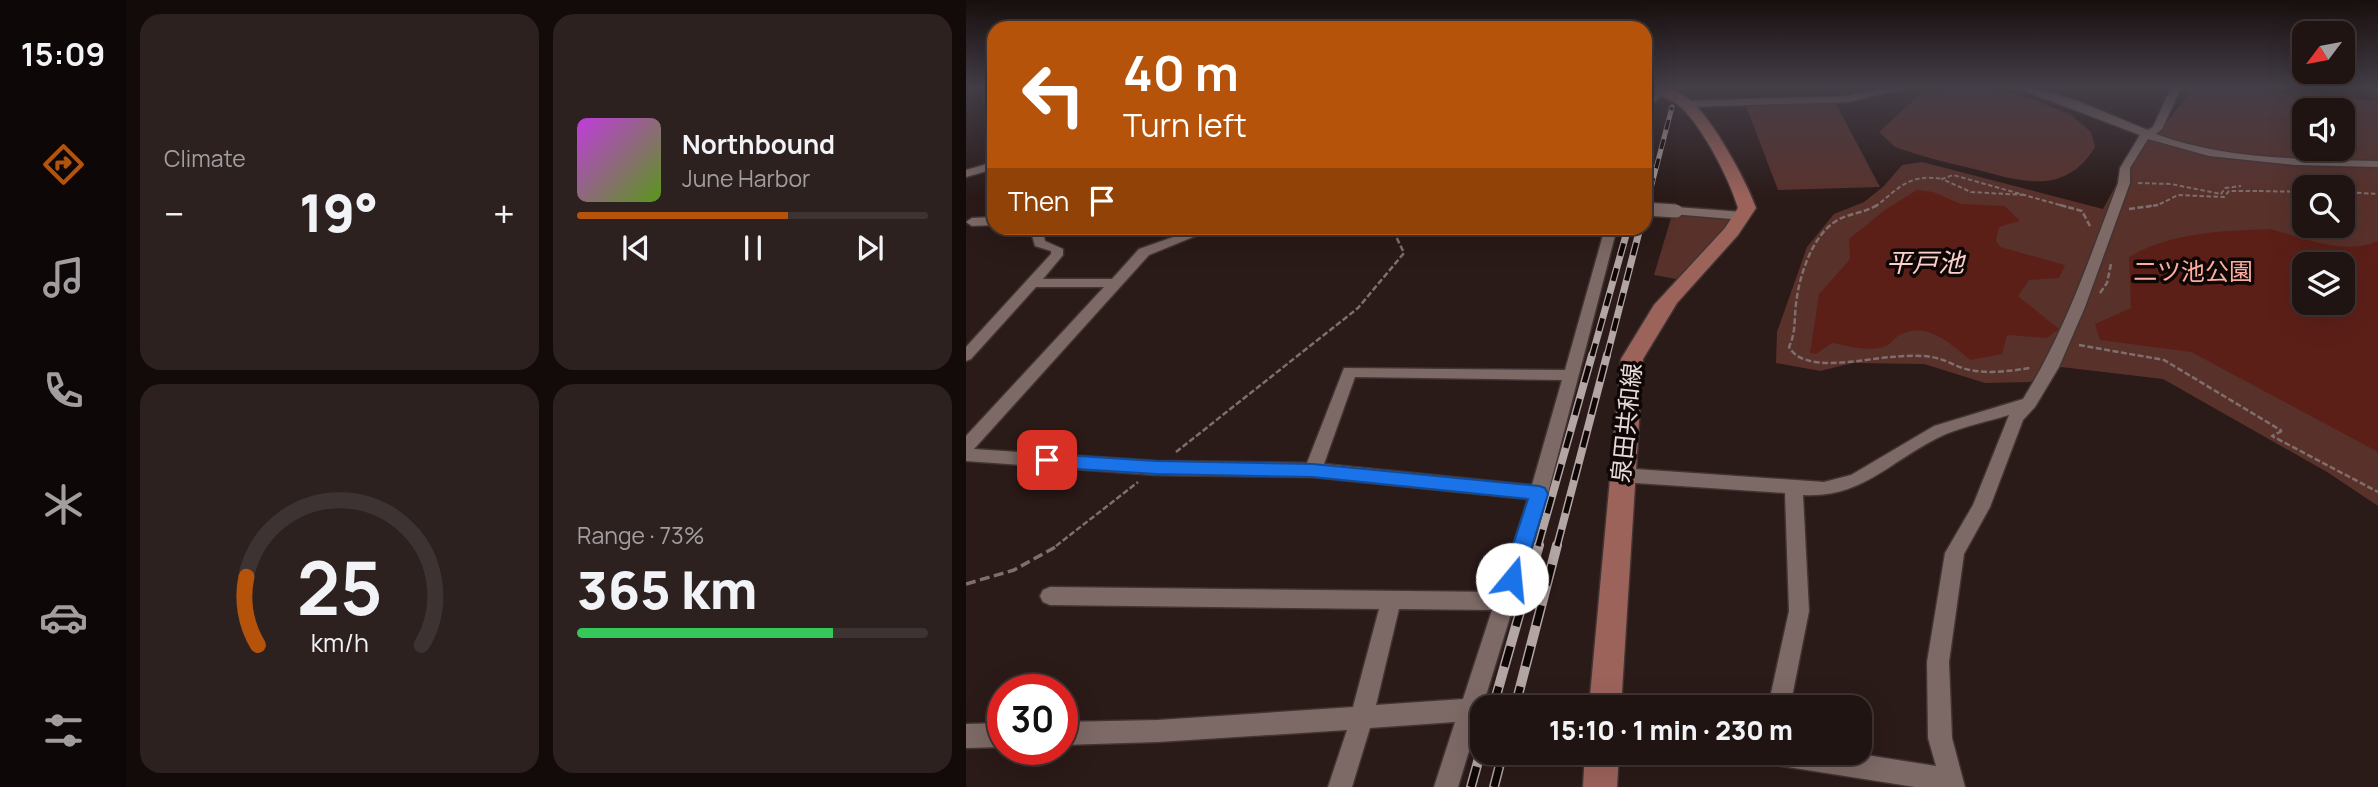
<!DOCTYPE html>
<meta charset="utf-8">
<style>
:root{--surface:#201412;--page:#2d2120;--text:#f1f3f6;--muted:#a29e9f;--line:#3d3332;--accent:#b45309}
body{margin:0;font-family:Manrope,"Noto Sans JP",sans-serif;background:var(--page);color:var(--text);height:100vh;display:flex;flex-direction:column;font-size:26px;white-space:nowrap}
*{box-sizing:border-box;margin:0}
p{font-size:23px;color:var(--muted)}
.icon{flex:none;width:38px;height:38px;fill:none;stroke:currentColor;stroke-width:2;stroke-linecap:round;stroke-linejoin:round}
.map{position:relative;flex:1;overflow:hidden}
.sheet{display:flex;flex-direction:column;gap:14px;padding:14px;background:#120b0a;width:840px}
.sheet>*{flex:none}
.banner{position:absolute;left:21px;top:21px;width:665px;height:214px;border-radius:21px;box-shadow:0 7px 28px #0002,0 0 0 2px var(--line);background:#b45309;color:#fff;overflow:hidden}
.needle{width:46px;rotate:238deg}
.controls{position:absolute;left:1326px;top:21px;display:grid;gap:14px}
.controls a{display:grid;place-items:center;width:63px;height:63px;border-radius:14px;background:var(--surface);box-shadow:0 7px 28px #0002,0 0 0 2px var(--line);font-size:35px}
.speed{position:absolute;left:21px;top:674px;display:flex;gap:14px;font-size:35px;font-weight:700;text-align:center}
.speed>*{display:grid;place-content:center;width:91px;height:91px;border-radius:50%;background:var(--surface);box-shadow:0 7px 28px #0002,0 0 0 2px var(--line);line-height:1}
.speed .limit{border:10px solid #d22;background:#fff;color:#111}
.pin{position:absolute;display:grid;place-items:center;width:60px;height:60px;color:#fff;margin:-30px;border-radius:14px;box-shadow:0 4px 10px #0006}
.me{position:absolute;width:77px;margin:-38px;rotate:17deg;stroke-linejoin:round;filter:drop-shadow(0 0 5px #0008)}
.turn{display:flex;align-items:center;gap:24px;height:147px;padding:0 21px;font-size:32px}
.turn .icon{width:91px;height:91px;stroke-width:2.5}
.turn b{display:block;font-size:49px;line-height:60px}
.then{display:flex;align-items:center;height:66px;padding:0 21px;background:#0003;gap:14px;font-size:26px}
.big{font-size:52px;font-weight:800;line-height:1.1}
.sheet .card{flex:1;display:flex;flex-direction:column;justify-content:center;gap:10px;min-width:0;padding:0 24px;border-radius:21px;background:var(--page)}
.sheet .dial{align-items:center;gap:0}
.dial svg{height:182px;overflow:visible;fill:none;stroke:var(--line);stroke-width:7;stroke-linecap:round;text-anchor:middle}
.dial text{fill:var(--text);stroke:none}
.song{display:flex;align-items:center;gap:21px}
.cover{width:84px;height:84px;border-radius:10px;background:linear-gradient(135deg,hsl(290 70% 55%),hsl(90 70% 35%))}
.played{height:7px;border-radius:4px;background:linear-gradient(90deg,var(--accent) 60%,var(--line) 60%)}
.keys{display:flex;justify-content:space-around;direction:ltr}
.heat{display:flex;justify-content:space-between;align-items:center;font-size:38px;direction:ltr}
.charge{height:10px;border-radius:5px;background:linear-gradient(90deg,#34c759 73%,var(--line) 0)}
.sheet .tiles{flex:1;display:grid;gap:14px;grid-template-columns:repeat(2,1fr)}
.trip{position:absolute;left:504px;top:695px;width:402px;height:70px;border-radius:21px;background:var(--surface);box-shadow:0 7px 28px #0002,0 0 0 2px var(--line);font-weight:800;line-height:70px;text-align:center}
main{display:flex;flex:1;min-height:0}
.menu{display:flex;flex-direction:column;width:126px;justify-content:space-around;align-items:center;background:#0d0807;color:var(--muted)}
.menu .icon{width:49px;height:49px}
.menu .selected{color:var(--accent)}
.menu b{font-size:32px;color:var(--text)}
.map>svg:first-child{display:block}
.green{fill:#59312b;fill-rule:evenodd}
.water{fill:#5c1f18;fill-rule:evenodd}
.lines{fill:none;stroke-linecap:round;stroke-linejoin:round}
.stream{stroke:#5c1f18;stroke-width:3.5}
.street-casing{stroke:#413433;stroke-width:3}
.secondary-casing{stroke:#413433;stroke-width:3}
.path-far2{stroke:#7e6f6d;stroke-width:2;stroke-dasharray:4.5 2.5;stroke-linecap:butt}
.path-far1{stroke:#7e6f6d;stroke-width:2.5;stroke-dasharray:6 2.5;stroke-linecap:butt}
.path{stroke:#7e6f6d;stroke-width:3.5;stroke-dasharray:10 4.5;stroke-linecap:butt}
.street{fill:#7d6965;fill-rule:evenodd}
.secondary{fill:#9c635b;fill-rule:evenodd}
.rail-far3-casing{stroke:#b2a5a3;stroke-width:5}
.rail-far2-casing{stroke:#b2a5a3;stroke-width:7}
.rail-far1-casing{stroke:#b2a5a3;stroke-width:8}
.rail-casing{stroke:#b2a5a3;stroke-width:10}
.rail-far3{stroke:#0e0706;stroke-width:3.5;stroke-dasharray:10;stroke-linecap:butt}
.rail-far2{stroke:#0e0706;stroke-width:4.5;stroke-dasharray:13;stroke-linecap:butt}
.rail-far1{stroke:#0e0706;stroke-width:5;stroke-dasharray:17;stroke-linecap:butt}
.rail{stroke:#0e0706;stroke-width:7;stroke-dasharray:21;stroke-linecap:butt}
.street-bridge-casing{stroke:#413433;stroke-width:16;stroke-linecap:butt}
.street-bridge{stroke:#7d6965;stroke-width:13}
.route{fill:#1a73e8;stroke:#114b97;stroke-width:2}
.labels{text-anchor:middle;stroke-width:7;stroke-linejoin:round;paint-order:stroke}
.park-label{font-size:24px;fill:#fdada0;stroke:#0e0706}
.street-label{font-size:24px;fill:#e8dcda;stroke:#0e0706}
.water-label{font-size:26px;font-style:italic;fill:#fad0c9;stroke:#0e0706}
</style>
<main>
<nav class="menu">
<b>15:09</b>
<svg class="icon selected" aria-label="directions" viewBox="0 0 24 24"><path d="M12 3l9 9-9 9-9-9zM9 14v-3h6M13 9l2 2-2 2"/></svg>
<svg class="icon" aria-label="music" viewBox="0 0 24 24"><path d="M9 18V5l10-2v13"/><circle cx="6" cy="18" r="3"/><circle cx="16" cy="16" r="3"/></svg>
<svg class="icon" aria-label="phone" viewBox="0 0 24 24"><path d="M5 4h4l2 5-3 2q2 4 5 5l2-3 5 2v4C11 20 4 13 5 4z"/></svg>
<svg class="icon" aria-label="climate" viewBox="0 0 24 24"><path d="M12 3v18M4 7l16 10M4 17L20 7"/></svg>
<svg class="icon" aria-label="car" viewBox="0 0 24 24"><path d="M5 17H2v-5l4-1 3-4h7l3 4 3 1v5h-3M9 17h6M6 11h13"/><circle cx="7" cy="17" r="2"/><circle cx="17" cy="17" r="2"/></svg>
<svg class="icon" aria-label="filters" viewBox="0 0 24 24"><path d="M4 7h16M4 17h16"/><circle cx="9" cy="7" r="2"/><circle cx="15" cy="17" r="2"/></svg>
</nav>
<section class="sheet">
<div class="tiles">
<div class="card"><p>Climate</p>
<div class="heat"><a>−</a><b class="big">19°</b><a>+</a></div>
</div>
<div class="card">
<div class="song"><i class="cover"></i><div><b>Northbound</b><p>June Harbor</p></div></div>
<div class="played"></div>
<div class="keys"><svg class="icon" aria-label="previous" viewBox="0 0 24 24"><path d="M18 5L8 12l10 7zM5 5v14"/></svg><svg class="icon" aria-label="pause" viewBox="0 0 24 24"><path d="M8 5v14M16 5v14"/></svg><svg class="icon" aria-label="next" viewBox="0 0 24 24"><path d="M6 5l10 7-10 7zM19 5v14"/></svg></div>
</div>
<div class="card dial"><svg viewBox="0 0 100 80">
<path d="M14 69A42 42 0 1 1 86 69"/>
<path d="M14 69A42 42 0 0 1 9 39" stroke="#b45309"/>
<text x="50" y="56" font-size="32" font-weight="700">25</text>
<text x="50" y="72" font-size="11">km/h</text>
</svg></div>
<div class="card"><p>Range · 73%</p><b class="big">365 km</b><div class="charge"></div></div>
</div>
</section>
<div class="map">
<svg width="1412" height="787" viewBox="0 0 1412 787">
<rect width="100%" height="100%" fill="#2a1a18"/>
<g class="green">
<path d="M978 88 1028 89 1069 100 1105 115 1125 132 1129 147C1099 197 1054 181 1008 169 981 163 955 156 929 147L913 132 954 94Z"/>
<path d="M1228 88H1299L1302 91 1412 101V506L1361 472 1197 379 1095 367 1064 382 1019 383 958 364 887 363 854 371 810 363 811 332 841 247 868 214 898 202 918 186 936 165 956 162 1137 209 1176 138 1190 139 1192 133ZM1339 110H1377V149H1339ZM1339 187H1377V226H1339ZM1339 264H1377V303H1339Z"/>
<path d="M869 102 914 187 812 190 780 106Z"/>
<path d="M706 215 772 219 716 280 688 275Z"/>
</g>
<g class="water">
<path d="M951 190 967 192 995 204 1039 206 1054 221 1033 227 1030 240 1034 247 1099 265 1093 278 1063 280 1052 296 1093 329 1081 338 1041 335 1036 354 1004 360C984 343 959 320 932 336 928 338 925 344 920 346 904 353 882 346 866 343L850 354 844 353 853 294 884 259 883 239 919 210Z"/>
<path d="M1304 229C1338 238 1378 256 1412 241V452L1225 352 1134 340 1129 324 1165 308 1163 257C1206 232 1254 231 1304 229ZM1339 264H1377V303H1339Z"/>
</g>
<g class="lines">
<path class="stream" d="M18 101 28 98"/>
<defs>
<g id="street">
<path d="M921 88H940L882 102 721 107 716 104 721 101 882 96Z"/>
<path d="M1051 88C1092 88 1144 116 1182 130L1187 127 1205 88H1215L1196 129 1190 134C1260 160 1338 159 1412 161V167L1329 165 1243 156 1182 139 1164 168V183L1119 307 1093 367 1069 407 1057 420 1024 507 998 554 983 662 986 738 999 787H949L803 764 795 760 792 752H881L970 766 962 738 961 662 979 553 1007 505 1043 415C1023 421 1000 426 980 434 929 456 898 499 837 495L843 611 824 707H802L823 611 819 493 655 482 649 480 646 475 649 470 655 468 858 482 885 475 968 426 1057 399C1099 332 1124 257 1152 183L1154 168 1174 135Z"/>
<path d="M1403 88H1412V93Z"/>
<path d="M693 89 701 91 679 110V102Z"/>
<path d="M28 162V169L0 177V170Z"/>
<path d="M710 207 777 212 783 216 777 220 706 214V208Z"/>
<path d="M28 217V225L6 226 0 222 6 218Z"/>
<path d="M64 228H76L79 241 97 249V255L77 279H146L173 249 233 228H249L183 255 8 449 190 461 341 463 378 368 599 370 639 228H651L582 493 492 787H468L489 722 404 728 386 787H362L381 730 192 742 96 745V722L192 720 387 707 413 609 84 605 77 602 74 596 77 590 84 587 532 592 562 499 347 477 190 475 0 461V436L138 287H70L5 359 0 361V347L85 254V251L69 246ZM389 377 596 380 566 485 358 464ZM433 609 526 610 497 699 410 705Z"/>
<path d="M37 723V747L0 748V724Z"/>
</g>
<g id="secondary">
<path d="M684 88C700 88 713 90 725 101 747 120 780 180 790 208L772 235 711 303 677 359 655 707H623L655 359 688 305 759 228 772 208C763 178 738 130 716 108 707 99 693 97 684 88Z"/>
<path d="M619 752H653L651 787H617Z"/>
</g>
</defs>
<use href="#street" class="street-casing"/>
<use href="#secondary" class="secondary-casing"/>
<g class="path-far2">
<path d="M1339 174 1341 177 1338 181 1359 187"/>
<path d="M1172 183 1205 184 1255 194 1259 188 1275 186"/>
<path d="M1293 191 1339 192"/>
<path d="M1377 192 1412 194"/>
<path d="M1058 195 1005 192 976 179 987 175 1101 207"/>
<path d="M909 207C932 189 943 173 976 179"/>
<path d="M1180 207 1192 205 1212 195 1258 197 1263 191H1292"/>
</g>
<g class="path-far1">
<path d="M911 205C899 213 883 213 870 221 846 236 833 276 830 304 828 320 830 332 823 347 838 374 897 359 925 357 941 356 958 354 974 359 984 362 993 368 1004 370 1024 374 1044 371 1064 368"/>
<path d="M1094 205 1116 211 1125 228"/>
<path d="M1163 209 1192 205"/>
<path d="M1134 293 1141 283 1145 264"/>
<path d="M1113 345 1198 360 1316 431"/>
<path d="M1316 431 1306 436 1412 492"/>
<path d="M210 452 392 308 438 253 426 228"/>
<path d="M90 546 172 482"/>
</g>
<path class="path" d="M0 584 48 570 93 545"/>
<use href="#street" class="street"/>
<use href="#secondary" class="secondary"/>
<defs>
<path id="rail-far3" d="M680 207 706 107"/>
<g id="rail-far2">
<path d="M679 210 680 205"/>
<path d="M626 356 662 228"/>
<path d="M641 356 674 228"/>
</g>
<g id="rail-far1">
<path d="M572 546 626 355"/>
<path d="M591 546 641 355"/>
</g>
<g id="rail">
<path d="M527 707 573 545"/>
<path d="M549 707 591 545"/>
<path d="M505 787 516 747"/>
<path d="M528 787 537 752"/>
</g>
</defs>
<use href="#rail-far3" class="rail-far3-casing"/>
<use href="#rail-far2" class="rail-far2-casing"/>
<use href="#rail-far1" class="rail-far1-casing"/>
<use href="#rail" class="rail-casing"/>
<use href="#rail-far3" class="rail-far3"/>
<use href="#rail-far2" class="rail-far2"/>
<use href="#rail-far1" class="rail-far1"/>
<use href="#rail" class="rail"/>
<defs>
<path id="street-bridge" d="M679 209 710 211"/>
</defs>
<use href="#street-bridge" class="street-bridge-casing"/>
<use href="#street-bridge" class="street-bridge"/>
</g>
<linearGradient id="sky" x2="0" y2="1"><stop stop-color="#170e0d"/><stop offset="0.44" stop-color="#443e48"/><stop offset="1" stop-color="#443e48" stop-opacity="0"/></linearGradient>
<rect width="1412" height="198" fill="url(#sky)"/>
<path class="route" d="M81 454 190 461 347 464 573 486 579 488 582 494 556 579 553 585 546 588 539 585 536 579 562 499 347 477 190 474 81 467 75 465 72 460 75 456Z"/>
<g class="labels">
<g class="park-label">
<text x="1227" y="280">二ツ池公園</text>
</g>
<g class="street-label">
<text transform="translate(661 423) rotate(-84)" y="8">泉田共和線</text>
</g>
<g class="water-label">
<text x="959" y="272">平戸池</text>
</g>
</g>
</svg>
<div class="controls">
<a><svg class="needle" viewBox="-14 -14 28 28"><path d="M0-13l5 13h-10z" fill="#e53935"/><path d="M0 13l5-13h-10z" fill="#a29e9f"/></svg></a>
<a><svg class="icon" aria-label="sound" viewBox="0 0 24 24"><path d="M4 9h4l5-4v14l-5-4H4zM17 9q2 3 0 6"/></svg></a>
<a><svg class="icon" aria-label="search" viewBox="0 0 24 24"><circle cx="10" cy="10" r="6"/><path d="M15 15l6 6"/></svg></a>
<a><svg class="icon" aria-label="layers" viewBox="0 0 24 24"><path d="M12 4l9 5-9 5-9-5zM3 14l9 5 9-5"/></svg></a>
</div>
<div class="speed"><div class="limit">30</div></div>
<div class="pin" style="left:81px;top:460px;background:#d93025"><svg class="icon" aria-label="arrive" viewBox="0 0 24 24"><path d="M6 21V4h12l-3 4 3 4H6"/></svg></div>
<svg class="me" style="left:546px;top:579px" viewBox="-20 -20 40 40"><circle r="19" fill="#fff"/><path d="M0-13L10 11 0 6-10 11z" fill="#1a73e8"/></svg>
<div class="trip">15:10 · 1 min · 230 m</div>
<div class="banner">
<div class="turn"><svg class="icon" aria-label="left" viewBox="0 0 24 24"><path d="M17 20v-9H6M10 6l-5 5 5 5"/></svg><div><b>40 m</b>Turn left</div></div>
<div class="then">Then<svg class="icon" aria-label="arrive" viewBox="0 0 24 24"><path d="M6 21V4h12l-3 4 3 4H6"/></svg></div>
</div>
</div>
</main>
